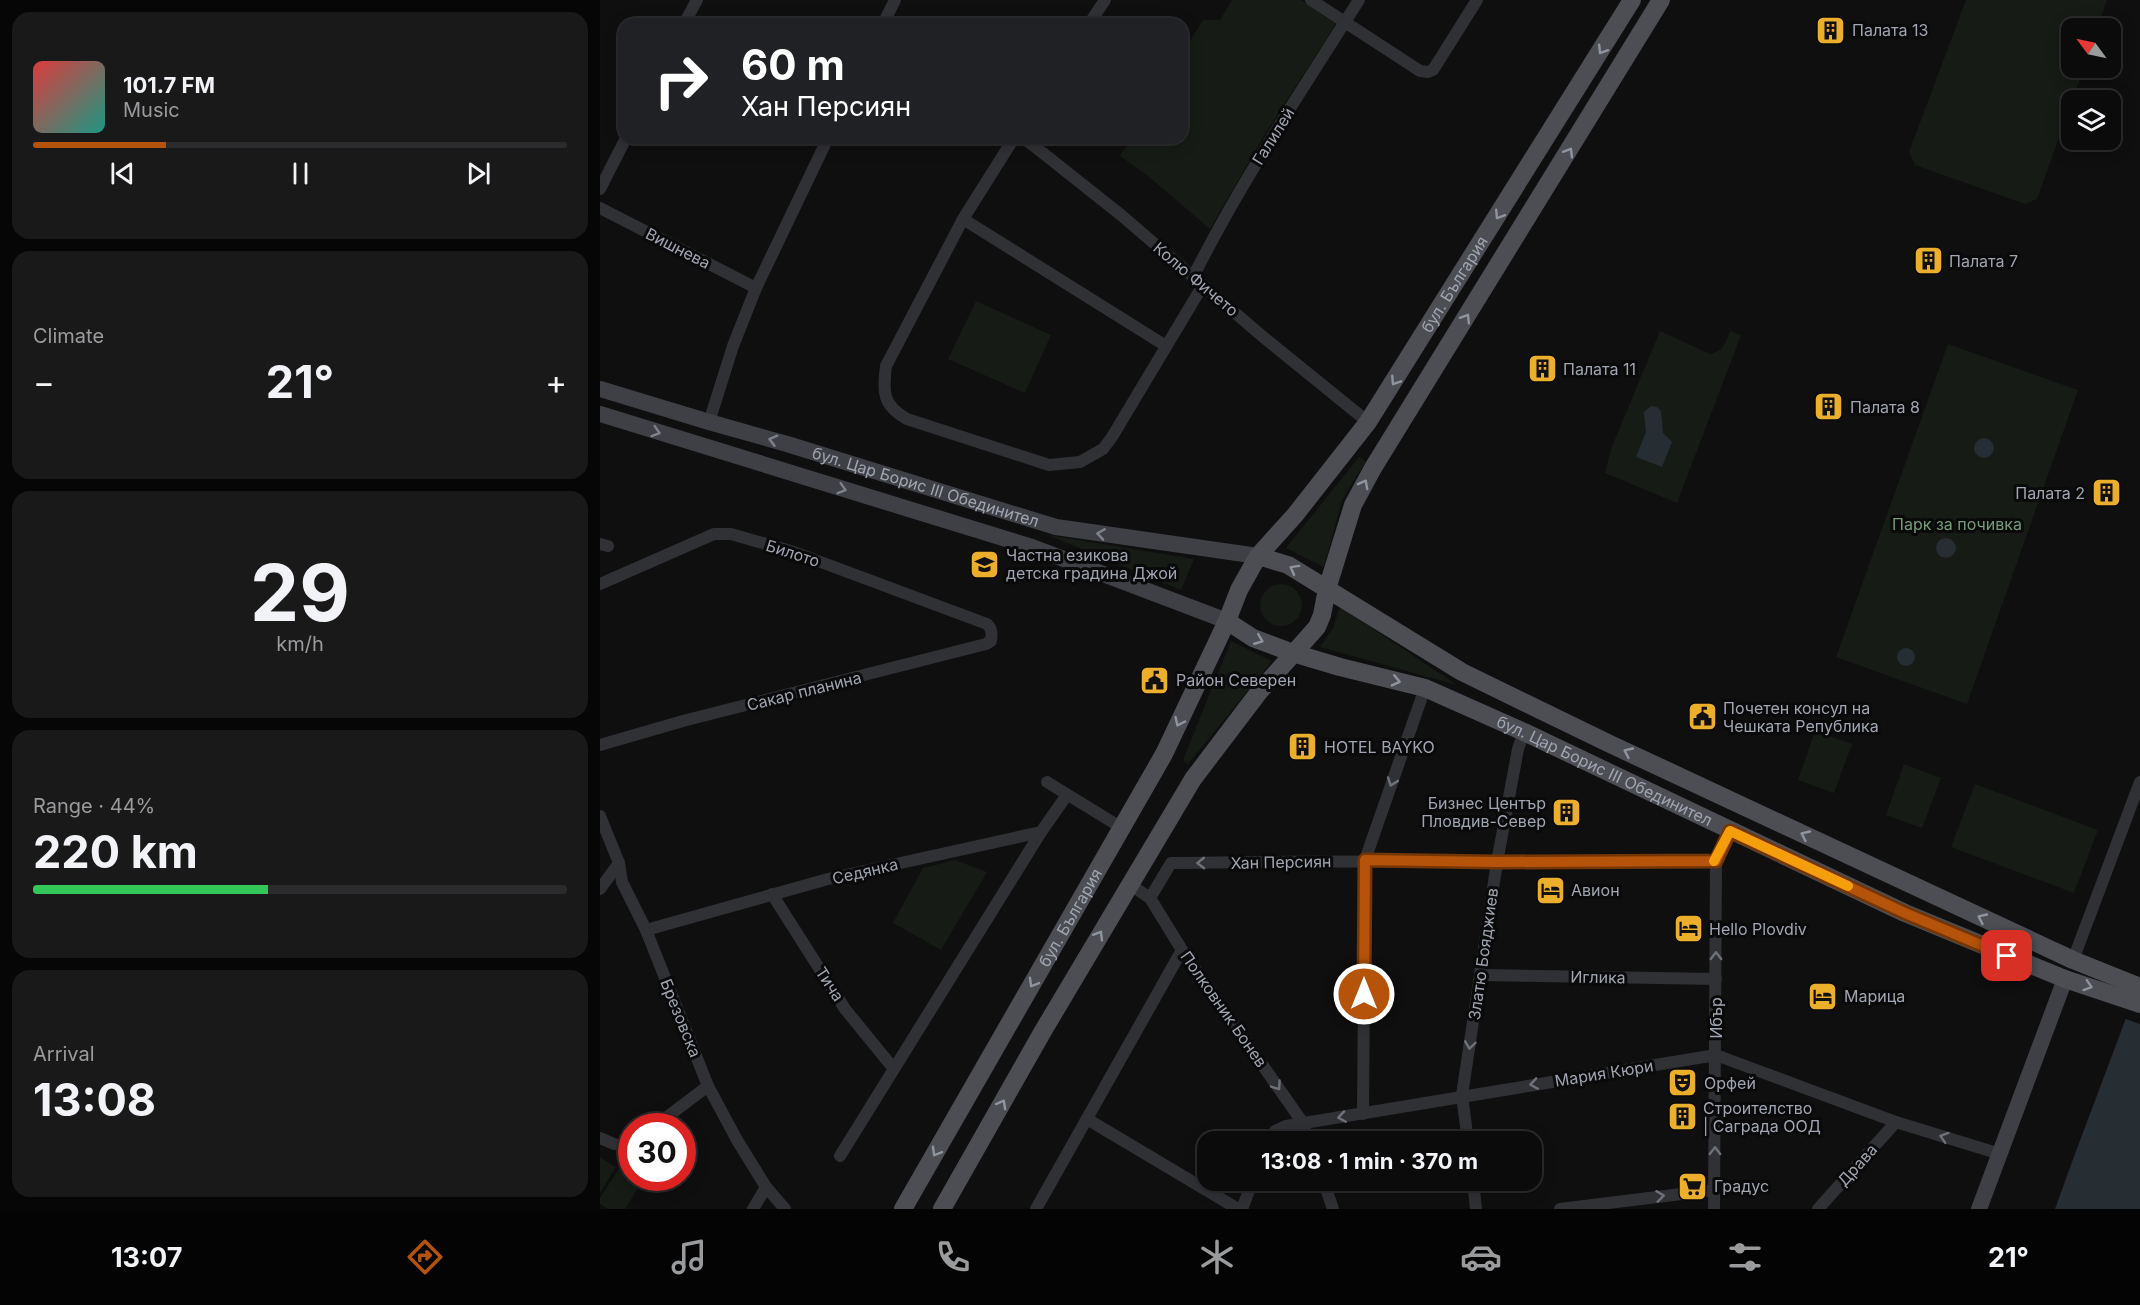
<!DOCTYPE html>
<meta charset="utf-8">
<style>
:root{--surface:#0b0b0c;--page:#19191a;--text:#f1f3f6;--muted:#9a9b9d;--line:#2b2b2d;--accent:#b45309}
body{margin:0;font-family:Inter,sans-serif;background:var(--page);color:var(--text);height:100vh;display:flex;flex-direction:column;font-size:22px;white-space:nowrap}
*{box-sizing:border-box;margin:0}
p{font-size:20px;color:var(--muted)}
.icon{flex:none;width:33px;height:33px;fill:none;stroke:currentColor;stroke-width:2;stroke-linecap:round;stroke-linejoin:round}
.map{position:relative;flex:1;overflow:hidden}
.panel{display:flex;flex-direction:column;gap:12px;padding:12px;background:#060607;width:600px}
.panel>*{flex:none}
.banner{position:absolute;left:18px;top:18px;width:570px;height:126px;border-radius:18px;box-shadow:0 3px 15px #0003,0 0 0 2px var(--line);background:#202124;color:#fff;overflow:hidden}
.needle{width:39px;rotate:303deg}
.buttons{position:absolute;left:1461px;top:18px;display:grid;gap:12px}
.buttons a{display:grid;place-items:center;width:60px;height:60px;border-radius:12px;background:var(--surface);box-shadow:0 3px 15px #0003,0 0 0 2px var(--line);font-size:30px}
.speed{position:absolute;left:18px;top:1113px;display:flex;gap:12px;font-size:30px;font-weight:700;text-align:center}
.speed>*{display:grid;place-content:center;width:78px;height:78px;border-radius:50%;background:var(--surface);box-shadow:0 3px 15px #0003,0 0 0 2px var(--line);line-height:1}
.speed .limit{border:9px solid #d22;background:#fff;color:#111}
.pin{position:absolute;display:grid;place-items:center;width:51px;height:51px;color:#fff;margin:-26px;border-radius:12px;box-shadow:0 3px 9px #0006}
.me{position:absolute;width:66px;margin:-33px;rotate:0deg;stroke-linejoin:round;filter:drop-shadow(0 0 4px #0008)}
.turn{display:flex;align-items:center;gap:21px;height:126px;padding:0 24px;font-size:27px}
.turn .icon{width:78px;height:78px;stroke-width:2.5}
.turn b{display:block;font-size:42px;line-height:51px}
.big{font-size:45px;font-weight:700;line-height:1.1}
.panel .widget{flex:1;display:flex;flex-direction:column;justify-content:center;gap:9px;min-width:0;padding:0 21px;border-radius:18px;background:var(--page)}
.panel .dial{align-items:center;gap:0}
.dial b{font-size:78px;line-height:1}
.song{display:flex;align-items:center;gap:18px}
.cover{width:72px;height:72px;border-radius:9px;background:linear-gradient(135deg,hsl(0 70% 55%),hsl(170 70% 35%))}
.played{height:6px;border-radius:3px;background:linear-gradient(90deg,var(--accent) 25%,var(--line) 25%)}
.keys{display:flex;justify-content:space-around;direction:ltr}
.heat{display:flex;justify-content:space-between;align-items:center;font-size:33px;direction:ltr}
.charge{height:9px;border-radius:4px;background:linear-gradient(90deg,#34c759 44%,var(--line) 0)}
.trip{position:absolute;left:597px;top:1131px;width:345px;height:60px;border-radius:18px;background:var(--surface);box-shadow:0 3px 15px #0003,0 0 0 2px var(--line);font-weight:700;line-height:60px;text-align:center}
.tabs{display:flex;height:96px;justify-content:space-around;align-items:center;background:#040405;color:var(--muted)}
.tabs .icon{width:42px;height:42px}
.tabs .active{color:var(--accent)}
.tabs b{font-size:27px;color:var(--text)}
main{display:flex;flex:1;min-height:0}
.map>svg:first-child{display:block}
.green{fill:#161b16}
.water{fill:#262d33}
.pier{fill:#0f0f10}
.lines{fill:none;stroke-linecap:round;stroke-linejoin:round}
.street{stroke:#303135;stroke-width:12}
.secondary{stroke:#3e4045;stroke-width:16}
.primary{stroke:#4c4e54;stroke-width:18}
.oneway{stroke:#8f949e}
.oneway2{stroke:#7e828b}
.oneway3{stroke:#6e7179}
.route-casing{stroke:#753606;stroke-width:15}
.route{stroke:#b45309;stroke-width:10}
.slow{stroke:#f59e0b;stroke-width:10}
.labels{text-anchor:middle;stroke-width:6;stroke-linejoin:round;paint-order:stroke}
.poi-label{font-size:16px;fill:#a0a5b1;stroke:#0a0a0b;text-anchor:start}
.street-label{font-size:16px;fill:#a0a5b1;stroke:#0a0a0b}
.park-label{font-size:16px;fill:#779c7a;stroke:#0a0a0b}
</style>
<main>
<section class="panel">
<div class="widget">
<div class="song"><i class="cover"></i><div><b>101.7 FM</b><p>Music</p></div></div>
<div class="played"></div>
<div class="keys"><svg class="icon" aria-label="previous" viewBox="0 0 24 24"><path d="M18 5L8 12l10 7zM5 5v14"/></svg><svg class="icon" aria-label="pause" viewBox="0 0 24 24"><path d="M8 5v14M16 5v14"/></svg><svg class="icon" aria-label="next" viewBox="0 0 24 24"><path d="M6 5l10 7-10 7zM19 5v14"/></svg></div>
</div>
<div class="widget"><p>Climate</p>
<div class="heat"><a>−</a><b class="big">21°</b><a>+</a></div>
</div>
<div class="widget dial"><b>29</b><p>km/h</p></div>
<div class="widget"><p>Range · 44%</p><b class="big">220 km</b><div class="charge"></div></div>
<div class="widget"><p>Arrival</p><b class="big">13:08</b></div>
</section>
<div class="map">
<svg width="1540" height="1209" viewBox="0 0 1540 1209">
<rect width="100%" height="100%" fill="#0f0f10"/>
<g class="green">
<path d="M632 0H701L736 24 665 134 610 229 548 176 520 156 531 138H582V54L603 20H620Z"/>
<path d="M1366 0H1507L1497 28H1472V68H1484L1437 199 1425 204 1315 165 1309 152Z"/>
<path d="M376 301 451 335 425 393 348 359Z"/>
<path d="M1060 331 1110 354C1124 351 1125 343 1130 331L1141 335 1077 503 1005 473 1011 449Z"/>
<path d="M1348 344 1478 390 1367 704 1236 657Z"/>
<path d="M759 457 766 461 742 500 724 567 686 548Z"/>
<path d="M448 535 594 559 581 590Z"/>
<circle cx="681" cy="605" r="21"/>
<path d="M740 607 857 685 720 647 733 628Z"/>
<path d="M631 641 672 661 588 764 583 760Z"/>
<path d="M1215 731 1252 744 1234 793 1198 780Z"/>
<path d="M1304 764 1341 778 1322 828 1286 815Z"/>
<path d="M1375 784 1498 830 1474 893 1351 847Z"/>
<path d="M355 860 387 872 341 950 293 923 323 868Z"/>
<path d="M0 1157 16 1167 0 1193Z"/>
<path d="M20 1167 31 1175 32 1178H36L42 1181 25 1209H8L0 1204V1198Z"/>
</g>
<g class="water">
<path d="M1051 406 1057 407 1061 411 1063 433 1072 442 1062 467 1036 457 1046 432 1044 412Z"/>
<circle cx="1384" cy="448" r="10"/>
<circle cx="1346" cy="548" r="10"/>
<circle cx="1306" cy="657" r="9"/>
<path d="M1540 979V1209H1455C1482 1132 1513 1056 1540 979Z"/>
</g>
<path class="pier" d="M1540 976V1024L1523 1018 1537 978Z"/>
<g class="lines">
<g class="street">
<path d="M711 0 820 71 828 72 833 70 877 0"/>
<path d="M84 24 97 0"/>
<path d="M283 24 295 0"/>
<path d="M489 24 505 0"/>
<path d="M414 138 363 219 286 366C283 392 282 405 307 419L449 465 480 462 503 449 512 437 603 285"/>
<path d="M424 138 521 215 662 336 768 422"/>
<path d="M0 189 26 138"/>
<path d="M0 208 156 288"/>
<path d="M363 219 566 346"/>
<path d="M593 277C642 180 701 91 759 0"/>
<path d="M109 422 133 346 156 288 228 138"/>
<path d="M0 544 8 546"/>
<path d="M0 584 114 534H131L194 552 387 624C392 629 392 633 391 641L386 644 83 721 0 745"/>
<path d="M447 782 522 828"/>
<path d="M0 816 19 863 22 882 46 930 108 1086 137 1140 166 1187 185 1209"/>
<path d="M529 884 550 898 582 950 703 1123 709 1142"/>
<path d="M0 889 19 863"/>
<path d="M172 894 245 1009 294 1069"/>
<path d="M550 898 571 863C753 860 934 862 1116 861"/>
<path d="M46 930 228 879 441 832 467 795"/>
<path d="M1473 960 1540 782"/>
<path d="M880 975 1116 979"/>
<path d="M763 1114 765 860 825 688"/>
<path d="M487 1119 638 1209"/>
<path d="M55 1126 108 1086"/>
<path d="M0 1138 14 1144 28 1147 32 1144"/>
<path d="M669 1142 675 1131 686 1126 1116 1055 1296 1122 1400 1154"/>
<path d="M868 1142 862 1095 897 862 918 749 924 732"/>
<path d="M240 1156 441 832"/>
<path d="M723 1180 733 1209"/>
<path d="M873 1180 876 1209"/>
<path d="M153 1209 166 1187"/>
<path d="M436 1209 582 950"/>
<path d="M642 1209 653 1180"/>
<path d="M960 1209 1114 1190"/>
<path d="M1114 1209 1116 861 1130 831"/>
<path d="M1218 1209 1296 1122"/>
</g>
<g class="secondary">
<path id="s1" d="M0 389 109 422 187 444 456 527 658 556"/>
<path d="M0 414 432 547 627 621"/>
<path d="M1379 1209 1465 979"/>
</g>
<g class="primary">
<path d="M658 556 688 565 862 672 1010 744 1473 960 1540 987"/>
<path id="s2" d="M627 621 653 638 693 653 740 667 825 688 924 732 1305 913 1465 979 1540 1004"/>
<path id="s3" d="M303 1209 564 754 627 621 639 590 658 556 695 515 768 422 1032 0"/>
<path d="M342 1209 443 1031 593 779 659 692 717 627 722 615 727 589 753 505 773 468 1061 0"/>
</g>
</g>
<defs><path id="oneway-chevron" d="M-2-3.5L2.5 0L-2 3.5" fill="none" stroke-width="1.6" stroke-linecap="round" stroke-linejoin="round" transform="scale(1.5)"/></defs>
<g class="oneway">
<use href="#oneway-chevron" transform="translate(1002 50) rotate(122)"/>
<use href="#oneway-chevron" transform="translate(969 152) rotate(-59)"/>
<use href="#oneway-chevron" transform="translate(899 215) rotate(122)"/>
<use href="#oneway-chevron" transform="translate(866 318) rotate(-58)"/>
<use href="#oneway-chevron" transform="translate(795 381) rotate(123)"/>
<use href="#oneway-chevron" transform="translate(764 484) rotate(-62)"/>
<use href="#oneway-chevron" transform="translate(694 569) rotate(-151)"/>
<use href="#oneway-chevron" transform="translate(659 640) rotate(22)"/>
<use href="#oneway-chevron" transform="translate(796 681) rotate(13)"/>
<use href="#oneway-chevron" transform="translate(579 722) rotate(115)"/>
<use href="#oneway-chevron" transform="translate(1028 752) rotate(-155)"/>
<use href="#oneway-chevron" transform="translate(1205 835) rotate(-155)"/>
<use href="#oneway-chevron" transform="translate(1382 918) rotate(-155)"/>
<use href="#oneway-chevron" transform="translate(499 935) rotate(-59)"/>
<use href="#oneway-chevron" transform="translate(433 983) rotate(120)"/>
<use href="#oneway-chevron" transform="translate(1488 986) rotate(18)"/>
<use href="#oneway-chevron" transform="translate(402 1104) rotate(-61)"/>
<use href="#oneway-chevron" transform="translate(336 1152) rotate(120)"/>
</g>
<g class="oneway2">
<use href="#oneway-chevron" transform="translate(56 432) rotate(17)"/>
<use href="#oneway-chevron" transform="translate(173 440) rotate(-165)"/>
<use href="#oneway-chevron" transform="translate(242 489) rotate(17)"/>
<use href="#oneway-chevron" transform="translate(501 534) rotate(-171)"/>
</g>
<g class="oneway3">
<use href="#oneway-chevron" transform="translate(792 782) rotate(109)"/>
<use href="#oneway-chevron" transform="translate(601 863) rotate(179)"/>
<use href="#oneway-chevron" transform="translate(1116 956) rotate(-90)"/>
<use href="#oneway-chevron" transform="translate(870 1045) rotate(98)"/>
<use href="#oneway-chevron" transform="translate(934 1084) rotate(171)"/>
<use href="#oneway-chevron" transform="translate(677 1086) rotate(55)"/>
<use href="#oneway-chevron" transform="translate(742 1117) rotate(171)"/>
<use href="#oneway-chevron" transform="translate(1344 1137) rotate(-162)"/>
<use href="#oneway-chevron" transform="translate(1115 1151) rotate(-89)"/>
<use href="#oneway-chevron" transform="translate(1060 1196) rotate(-7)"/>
</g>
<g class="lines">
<defs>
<path id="route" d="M764 994 765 860 897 862 1116 861 1130 831 1305 913 1407 956"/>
</defs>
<use href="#route" class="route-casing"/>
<use href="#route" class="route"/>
<path class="slow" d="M1114 861 1130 831 1248 886"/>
</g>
<defs>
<symbol id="building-square" viewBox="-11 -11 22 22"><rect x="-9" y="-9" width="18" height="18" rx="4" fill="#ecaf2c" stroke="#0a0a0b"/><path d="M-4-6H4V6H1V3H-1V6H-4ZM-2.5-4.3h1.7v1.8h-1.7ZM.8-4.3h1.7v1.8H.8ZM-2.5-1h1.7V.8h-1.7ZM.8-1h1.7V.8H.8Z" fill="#111"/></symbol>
<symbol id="school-square" viewBox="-11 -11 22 22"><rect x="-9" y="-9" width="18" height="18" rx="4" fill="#ecaf2c" stroke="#0a0a0b"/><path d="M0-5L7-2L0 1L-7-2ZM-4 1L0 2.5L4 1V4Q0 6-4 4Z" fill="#111"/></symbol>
<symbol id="civic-square" viewBox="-11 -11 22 22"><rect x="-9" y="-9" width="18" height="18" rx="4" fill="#ecaf2c" stroke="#0a0a0b"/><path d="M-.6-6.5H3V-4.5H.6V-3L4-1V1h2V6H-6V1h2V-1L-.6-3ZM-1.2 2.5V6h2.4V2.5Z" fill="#111"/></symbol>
<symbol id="hotel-square" viewBox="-11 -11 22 22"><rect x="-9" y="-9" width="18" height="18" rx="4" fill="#ecaf2c" stroke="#0a0a0b"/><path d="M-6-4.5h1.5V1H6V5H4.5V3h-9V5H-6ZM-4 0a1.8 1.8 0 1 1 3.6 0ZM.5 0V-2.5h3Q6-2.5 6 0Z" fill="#111"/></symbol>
<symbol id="theatre-square" viewBox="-11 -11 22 22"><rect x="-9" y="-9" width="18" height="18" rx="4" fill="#ecaf2c" stroke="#0a0a0b"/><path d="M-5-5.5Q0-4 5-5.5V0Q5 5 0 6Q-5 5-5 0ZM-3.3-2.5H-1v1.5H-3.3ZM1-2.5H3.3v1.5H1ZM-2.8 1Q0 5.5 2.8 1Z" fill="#111"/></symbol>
<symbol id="supermarket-square" viewBox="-11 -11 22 22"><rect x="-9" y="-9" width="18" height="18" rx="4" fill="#ecaf2c" stroke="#0a0a0b"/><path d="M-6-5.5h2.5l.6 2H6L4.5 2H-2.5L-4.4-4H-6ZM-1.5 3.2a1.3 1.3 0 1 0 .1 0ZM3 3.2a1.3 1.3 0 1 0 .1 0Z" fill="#111"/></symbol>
</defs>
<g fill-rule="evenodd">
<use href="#building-square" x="1214" y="14" width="33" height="33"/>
<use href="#building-square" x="1312" y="244" width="33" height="33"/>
<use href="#building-square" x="926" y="352" width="33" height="33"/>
<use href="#building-square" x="1212" y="390" width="33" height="33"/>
<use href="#building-square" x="1490" y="476" width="33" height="33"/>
<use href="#school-square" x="368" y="548" width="33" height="33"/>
<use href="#civic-square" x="538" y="664" width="33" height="33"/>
<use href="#civic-square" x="1086" y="700" width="33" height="33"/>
<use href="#building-square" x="686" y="730" width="33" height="33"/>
<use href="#building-square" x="950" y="796" width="33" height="33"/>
<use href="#hotel-square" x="934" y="874" width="33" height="33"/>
<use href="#hotel-square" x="1072" y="912" width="33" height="33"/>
<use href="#hotel-square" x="1206" y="980" width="33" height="33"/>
<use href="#theatre-square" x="1066" y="1066" width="33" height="33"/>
<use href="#building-square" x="1066" y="1100" width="33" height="33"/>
<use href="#supermarket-square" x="1076" y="1170" width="33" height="33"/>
</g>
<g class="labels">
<g class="poi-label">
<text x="1252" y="36">Палата 13</text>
<text x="1349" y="267">Палата 7</text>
<text x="963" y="375">Палата 11</text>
<text x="1250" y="413">Палата 8</text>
<text x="1485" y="499" text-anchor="end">Палата 2</text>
<text x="406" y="561">Частна езикова<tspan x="406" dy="18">детска градина Джой</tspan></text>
<text x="576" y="686">Район Северен</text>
<text x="1123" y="714">Почетен консул на<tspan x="1123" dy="18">Чешката Република</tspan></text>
<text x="724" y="753">HOTEL BAYKO</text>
<text x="946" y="809" text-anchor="end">Бизнес Център<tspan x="946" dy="18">Пловдив-Север</tspan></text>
<text x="971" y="896">Авион</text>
<text x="1109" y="935">Hello Plovdiv</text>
<text x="1244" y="1002">Марица</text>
<text x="1104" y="1089">Орфей</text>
<text x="1103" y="1114">Строителство<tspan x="1103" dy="18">| Саграда ООД</tspan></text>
<text x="1114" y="1192">Градус</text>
</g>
<g class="street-label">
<text transform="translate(673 136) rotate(-58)" y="6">Галилей</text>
<text transform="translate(78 248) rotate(27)" y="6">Вишнева</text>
<text transform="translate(596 279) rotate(40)" y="6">Колю Фичето</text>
<text dy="6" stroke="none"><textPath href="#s3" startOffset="1080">бул. България</textPath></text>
<text dy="6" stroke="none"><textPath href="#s1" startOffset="340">бул. Цар Борис III Обединител</textPath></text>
<text transform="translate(193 553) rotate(18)" y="6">Билото</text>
<text transform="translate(204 691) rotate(-14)" y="6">Сакар планина</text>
<text dy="6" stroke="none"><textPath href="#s2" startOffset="408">бул. Цар Борис III Обединител</textPath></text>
<text transform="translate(681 862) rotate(-1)" y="6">Хан Персиян</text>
<text transform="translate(265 871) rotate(-13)" y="6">Седянка</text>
<text dy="6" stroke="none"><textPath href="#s3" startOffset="336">бул. България</textPath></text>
<text transform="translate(883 954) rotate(-82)" y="6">Златю Бояджиев</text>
<text transform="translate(998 977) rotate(1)" y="6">Иглика</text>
<text transform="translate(230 984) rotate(57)" y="6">Тича</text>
<text transform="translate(624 1009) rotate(55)" y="6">Полковник Бонев</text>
<text transform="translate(81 1018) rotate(68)" y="6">Брезовска</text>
<text transform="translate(1116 1018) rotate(-90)" y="6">Ибър</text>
<text transform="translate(1004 1073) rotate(-9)" y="6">Мария Кюри</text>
<text transform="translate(1257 1165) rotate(-48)" y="6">Драва</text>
</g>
<g class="park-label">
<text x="1357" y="530">Парк за почивка</text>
</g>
</g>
</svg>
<div class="buttons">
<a><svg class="needle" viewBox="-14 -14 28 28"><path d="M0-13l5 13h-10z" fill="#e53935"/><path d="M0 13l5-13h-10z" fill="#9a9b9d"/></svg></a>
<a><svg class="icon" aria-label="layers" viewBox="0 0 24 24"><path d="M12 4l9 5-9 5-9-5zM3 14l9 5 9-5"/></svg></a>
</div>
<div class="speed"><div class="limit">30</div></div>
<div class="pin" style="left:1407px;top:956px;background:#d93025"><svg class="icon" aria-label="arrive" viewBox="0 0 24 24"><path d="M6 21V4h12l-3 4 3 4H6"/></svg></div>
<svg class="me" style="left:764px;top:994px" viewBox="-20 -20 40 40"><circle r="17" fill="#b45309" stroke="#fff" stroke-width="3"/><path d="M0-11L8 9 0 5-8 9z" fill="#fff"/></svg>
<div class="trip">13:08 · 1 min · 370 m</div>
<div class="banner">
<div class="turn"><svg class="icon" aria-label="right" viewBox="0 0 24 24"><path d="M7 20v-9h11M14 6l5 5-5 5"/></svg><div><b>60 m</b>Хан Персиян</div></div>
</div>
</div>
</main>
<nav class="tabs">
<b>13:07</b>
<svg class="icon active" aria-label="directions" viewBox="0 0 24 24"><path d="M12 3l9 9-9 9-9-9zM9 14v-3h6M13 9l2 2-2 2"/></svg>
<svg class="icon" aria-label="music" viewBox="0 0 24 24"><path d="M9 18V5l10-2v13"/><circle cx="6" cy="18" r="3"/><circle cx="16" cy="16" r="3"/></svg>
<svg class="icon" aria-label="phone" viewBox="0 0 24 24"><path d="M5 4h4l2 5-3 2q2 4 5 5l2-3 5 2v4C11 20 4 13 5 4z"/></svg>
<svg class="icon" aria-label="climate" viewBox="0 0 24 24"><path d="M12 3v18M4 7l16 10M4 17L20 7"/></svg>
<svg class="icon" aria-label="car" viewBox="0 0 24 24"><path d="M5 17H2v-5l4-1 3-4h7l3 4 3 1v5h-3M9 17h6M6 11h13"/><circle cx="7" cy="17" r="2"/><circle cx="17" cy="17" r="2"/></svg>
<svg class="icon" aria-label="filters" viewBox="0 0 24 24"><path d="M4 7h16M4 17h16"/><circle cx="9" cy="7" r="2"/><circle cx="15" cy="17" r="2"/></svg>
<b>21°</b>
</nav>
